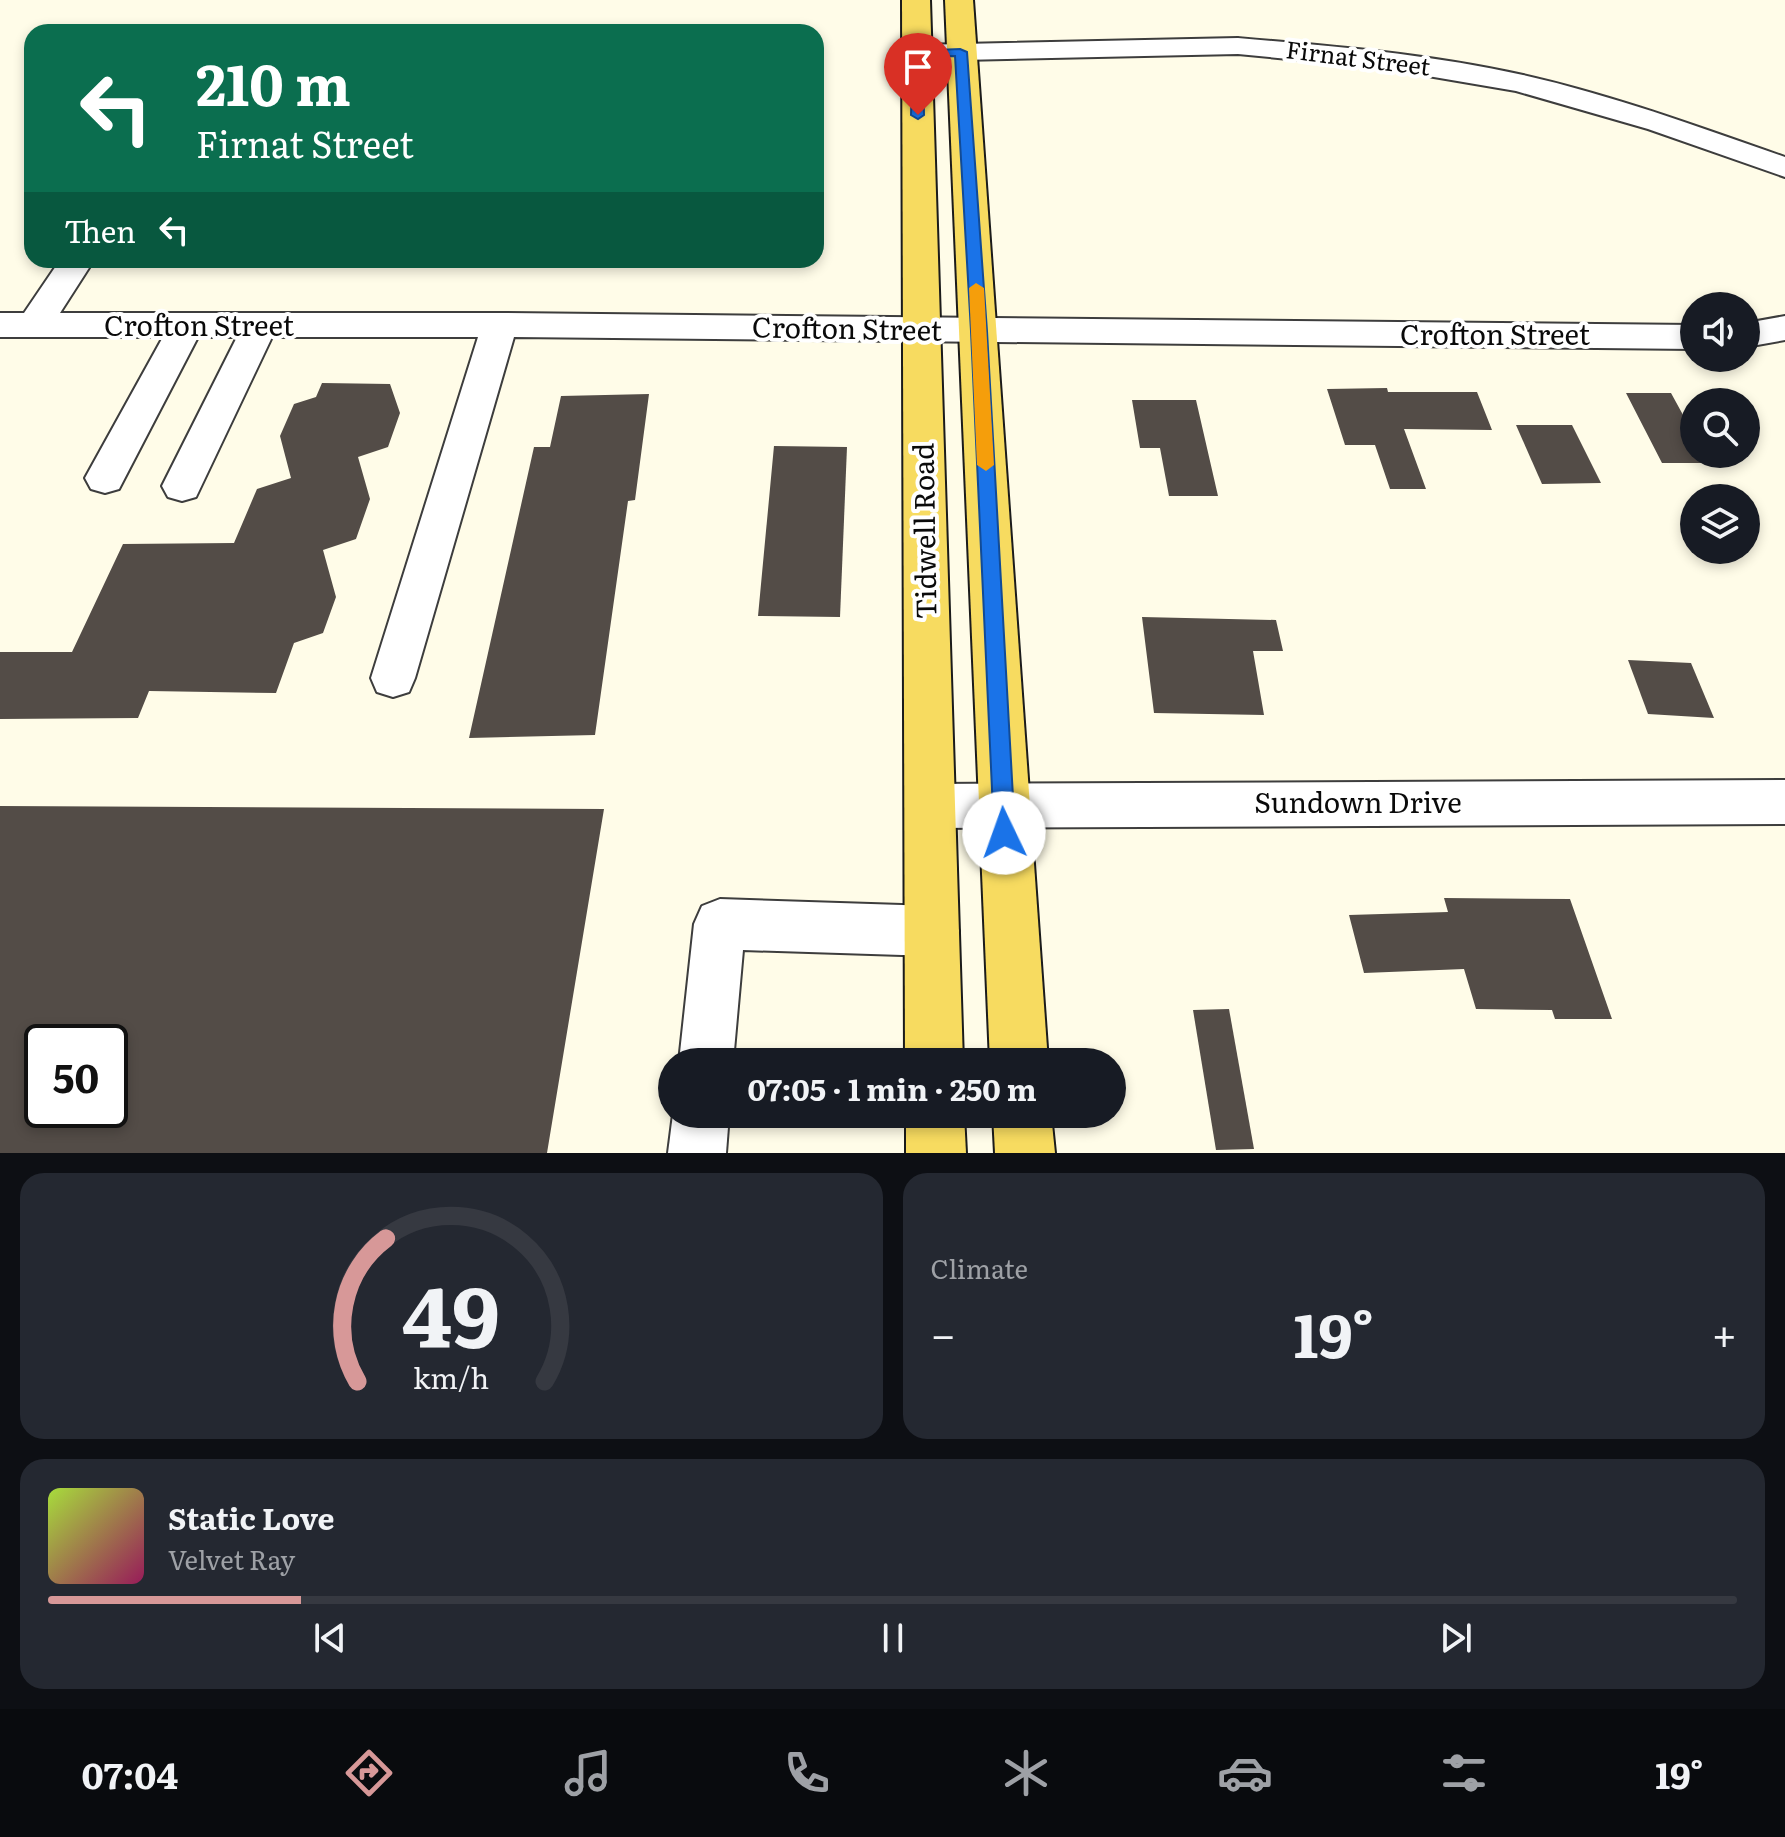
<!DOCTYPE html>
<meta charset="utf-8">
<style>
:root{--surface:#171b24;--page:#242831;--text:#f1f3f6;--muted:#9ea1a6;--line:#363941;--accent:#d79898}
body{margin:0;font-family:Literata,serif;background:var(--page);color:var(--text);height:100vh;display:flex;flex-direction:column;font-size:30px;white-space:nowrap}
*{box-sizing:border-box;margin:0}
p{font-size:26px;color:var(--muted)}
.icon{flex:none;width:44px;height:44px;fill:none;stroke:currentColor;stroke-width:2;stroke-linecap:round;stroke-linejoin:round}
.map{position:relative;height:1153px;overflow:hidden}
.panel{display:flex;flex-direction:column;gap:20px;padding:20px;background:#0d0f14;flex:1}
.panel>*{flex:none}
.banner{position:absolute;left:24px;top:24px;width:800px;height:244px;border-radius:24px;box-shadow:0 4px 12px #0003;background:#0b6e4f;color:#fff;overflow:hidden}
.fabs{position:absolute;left:1680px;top:292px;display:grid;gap:16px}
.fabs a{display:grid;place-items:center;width:80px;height:80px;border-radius:50%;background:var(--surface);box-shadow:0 4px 12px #0003;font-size:40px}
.speed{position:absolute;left:24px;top:1024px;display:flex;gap:16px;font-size:40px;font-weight:700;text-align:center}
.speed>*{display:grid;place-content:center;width:104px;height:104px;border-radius:50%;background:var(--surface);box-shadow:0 4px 12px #0003;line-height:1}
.speed .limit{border:4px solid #111;border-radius:12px;background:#fff;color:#111}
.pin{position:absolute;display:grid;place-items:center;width:68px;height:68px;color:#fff;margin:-82px -34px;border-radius:50% 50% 50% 0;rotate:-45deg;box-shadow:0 0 8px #0007}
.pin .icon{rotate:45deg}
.me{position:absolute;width:88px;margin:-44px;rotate:357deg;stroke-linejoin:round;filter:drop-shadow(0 0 6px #0008)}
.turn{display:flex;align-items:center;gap:28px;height:168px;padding:0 40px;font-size:36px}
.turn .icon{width:104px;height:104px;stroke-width:2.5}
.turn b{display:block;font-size:56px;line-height:68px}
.then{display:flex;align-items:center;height:76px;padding:0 40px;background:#0003;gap:16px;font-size:30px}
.big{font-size:60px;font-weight:700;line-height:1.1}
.panel .tile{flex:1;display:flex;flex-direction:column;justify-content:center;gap:12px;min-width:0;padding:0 28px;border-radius:24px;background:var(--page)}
.panel .dial{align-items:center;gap:0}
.dial svg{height:208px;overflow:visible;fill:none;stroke:var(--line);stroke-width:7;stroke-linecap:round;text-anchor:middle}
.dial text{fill:var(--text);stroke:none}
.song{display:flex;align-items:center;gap:24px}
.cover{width:96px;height:96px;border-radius:12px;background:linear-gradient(135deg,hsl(80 70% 55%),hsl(330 70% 35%))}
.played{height:8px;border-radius:4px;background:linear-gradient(90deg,var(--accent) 15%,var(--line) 15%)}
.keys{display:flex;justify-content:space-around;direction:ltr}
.heat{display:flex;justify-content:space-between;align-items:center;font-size:44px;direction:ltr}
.panel .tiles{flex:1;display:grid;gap:20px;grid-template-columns:1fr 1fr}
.tile:last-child{grid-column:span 2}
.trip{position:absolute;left:658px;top:1048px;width:468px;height:80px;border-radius:40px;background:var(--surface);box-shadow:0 4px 12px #0003;font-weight:700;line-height:80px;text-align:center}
.tabs{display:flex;height:128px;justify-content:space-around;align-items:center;background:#090b0e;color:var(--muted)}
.tabs .icon{width:56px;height:56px}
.tabs .current{color:var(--accent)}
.tabs b{font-size:36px;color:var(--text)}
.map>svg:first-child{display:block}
.building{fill:#534c47;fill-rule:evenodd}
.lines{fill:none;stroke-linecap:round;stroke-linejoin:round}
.minor-casing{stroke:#3d3d3d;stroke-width:4}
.major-casing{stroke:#1b1b1b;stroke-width:4}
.minor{fill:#fff;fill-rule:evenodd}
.major{fill:#f7db60;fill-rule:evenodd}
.route{fill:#1a73e8;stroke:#114b97;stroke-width:2}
.slow{fill:#f59e0b}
.labels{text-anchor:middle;stroke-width:8;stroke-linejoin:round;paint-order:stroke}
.far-street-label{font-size:24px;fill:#0a0a0a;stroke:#fff}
.street-label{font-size:28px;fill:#0a0a0a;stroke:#fff}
</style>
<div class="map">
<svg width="1785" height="1153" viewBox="0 0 1785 1153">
<rect width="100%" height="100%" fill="#fffce8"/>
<g class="building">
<path d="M322 383 390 384 400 413 388 447 358 457 370 499 356 539 323 550 336 597 323 633 294 643 276 693 149 691 138 718 0 719V652H72L123 544 234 543 257 489 291 478 280 436 294 404 316 397Z"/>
<path d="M1387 388 1388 392H1477L1492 430 1404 429 1426 489H1390L1375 445H1345L1327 389Z"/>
<path d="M1626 393H1671L1694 435V454H1705L1710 463H1662Z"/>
<path d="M649 394 635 500 628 501 595 735 469 738 534 447H550L561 396Z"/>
<path d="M1132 400H1196L1218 496H1169L1160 448H1140Z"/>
<path d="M1516 425H1572L1601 483 1542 484Z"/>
<path d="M774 446 847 447 840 617 758 616Z"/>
<path d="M1142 617 1276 620 1283 651H1253L1264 715 1154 713Z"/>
<path d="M1628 660 1691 663 1714 718 1648 714Z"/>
<path d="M0 806 604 809 547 1153H0ZM42 1042H110V1110H42Z"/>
<path d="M1444 898 1570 899 1612 1019H1555L1552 1010 1476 1009 1464 969 1364 973 1349 915 1448 912Z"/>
<path d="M1229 1009 1254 1149 1216 1150 1193 1010Z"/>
</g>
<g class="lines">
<defs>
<g id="minor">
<path d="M1238 38C1333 46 1429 54 1523 75 1612 95 1699 127 1785 157V177L1648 129 1516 91 1381 68 1238 54 917 61 907 59 903 53 907 47 917 45Z"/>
<path d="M60 260H94L60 313H500L1694 325V349L514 337 415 678 409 692 393 697 377 692 371 678 478 337H272L196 497 182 501 168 497 162 486 237 337H198L119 489 105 493 91 489 85 478 163 337H0V313H24Z"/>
<path d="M1785 316V340L1746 347V323Z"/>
<path d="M1785 780V824L931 828 914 822 907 806 914 790 931 784Z"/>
<path d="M720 899 933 906 951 913 959 931 951 949 933 956 743 950 733 1062H679L694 924 702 906Z"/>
<path d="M673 1114H729L726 1153H668Z"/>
</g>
<g id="major">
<path d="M902 0H930L963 1062H905Z"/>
<path d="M945 0H973L1048 1062H990Z"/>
<path d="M906 1114H964L966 1153H906Z"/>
<path d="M993 1114H1051L1055 1153H995Z"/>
</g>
</defs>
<use href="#minor" class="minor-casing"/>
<use href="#major" class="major-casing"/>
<use href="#minor" class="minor"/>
<use href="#major" class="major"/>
</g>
<path class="route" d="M960 49 967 52 987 331 1015 833 1012 840 1004 843 997 840 994 833 971 331 955 56 923 57 924 115 918 119 911 115 913 51Z"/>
<path class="slow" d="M976 283 984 288 994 465 986 471 977 465 969 288Z"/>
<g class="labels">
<g class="far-street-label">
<text transform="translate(1358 59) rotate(7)" y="8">Firnat Street</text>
</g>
<g class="street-label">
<text x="199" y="336">Crofton Street</text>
<text transform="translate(847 329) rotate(1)" y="10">Crofton Street</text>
<text x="1495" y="345">Crofton Street</text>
<text transform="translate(925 531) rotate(-91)" y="10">Tidwell Road</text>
<text x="1358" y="813">Sundown Drive</text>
</g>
</g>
</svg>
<div class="fabs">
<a><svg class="icon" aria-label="sound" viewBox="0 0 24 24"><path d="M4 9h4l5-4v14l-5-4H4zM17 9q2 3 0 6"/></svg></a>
<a><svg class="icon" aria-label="search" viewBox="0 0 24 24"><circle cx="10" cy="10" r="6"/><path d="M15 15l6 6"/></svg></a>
<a><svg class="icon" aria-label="layers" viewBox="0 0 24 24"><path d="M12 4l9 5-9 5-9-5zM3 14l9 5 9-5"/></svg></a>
</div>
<div class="speed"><div class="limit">50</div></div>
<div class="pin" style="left:918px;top:115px;background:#d93025"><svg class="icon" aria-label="arrive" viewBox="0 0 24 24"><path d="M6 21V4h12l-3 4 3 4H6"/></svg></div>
<svg class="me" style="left:1004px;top:833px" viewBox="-20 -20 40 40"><circle r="19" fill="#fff"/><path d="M0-13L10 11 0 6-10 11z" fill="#1a73e8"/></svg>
<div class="trip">07:05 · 1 min · 250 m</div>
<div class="banner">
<div class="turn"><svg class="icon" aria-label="left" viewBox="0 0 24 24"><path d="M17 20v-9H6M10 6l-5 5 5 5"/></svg><div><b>210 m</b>Firnat Street</div></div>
<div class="then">Then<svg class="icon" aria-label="left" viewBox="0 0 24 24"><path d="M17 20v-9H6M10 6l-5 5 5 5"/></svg></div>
</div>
</div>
<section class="panel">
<div class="tiles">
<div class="tile dial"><svg viewBox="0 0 100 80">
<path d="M14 69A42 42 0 1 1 86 69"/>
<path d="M14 69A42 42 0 0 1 25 14" stroke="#d79898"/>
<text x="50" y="56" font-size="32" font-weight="700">49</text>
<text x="50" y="72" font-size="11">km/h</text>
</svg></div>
<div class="tile"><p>Climate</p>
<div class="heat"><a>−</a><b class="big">19°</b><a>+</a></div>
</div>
<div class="tile">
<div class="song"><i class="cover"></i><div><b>Static Love</b><p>Velvet Ray</p></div></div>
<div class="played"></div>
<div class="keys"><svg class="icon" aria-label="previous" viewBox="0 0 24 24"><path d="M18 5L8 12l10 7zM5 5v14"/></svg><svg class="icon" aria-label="pause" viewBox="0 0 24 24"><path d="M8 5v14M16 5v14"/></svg><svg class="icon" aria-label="next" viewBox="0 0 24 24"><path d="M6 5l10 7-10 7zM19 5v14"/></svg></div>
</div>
</div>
</section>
<nav class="tabs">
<b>07:04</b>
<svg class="icon current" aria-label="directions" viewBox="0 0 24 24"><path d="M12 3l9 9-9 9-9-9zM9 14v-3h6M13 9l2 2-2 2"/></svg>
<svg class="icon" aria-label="music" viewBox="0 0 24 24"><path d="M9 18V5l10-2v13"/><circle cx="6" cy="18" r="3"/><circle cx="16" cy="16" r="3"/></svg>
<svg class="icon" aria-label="phone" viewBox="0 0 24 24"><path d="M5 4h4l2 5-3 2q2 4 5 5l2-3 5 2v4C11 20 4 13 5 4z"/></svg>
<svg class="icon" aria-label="climate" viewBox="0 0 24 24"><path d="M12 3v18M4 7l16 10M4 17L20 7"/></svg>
<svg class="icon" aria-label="car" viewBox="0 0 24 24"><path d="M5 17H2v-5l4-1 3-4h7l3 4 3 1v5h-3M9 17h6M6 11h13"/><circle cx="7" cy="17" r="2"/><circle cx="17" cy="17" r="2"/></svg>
<svg class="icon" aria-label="filters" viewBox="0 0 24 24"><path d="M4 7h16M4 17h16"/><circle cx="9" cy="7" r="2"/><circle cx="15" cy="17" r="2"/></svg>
<b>19°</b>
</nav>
